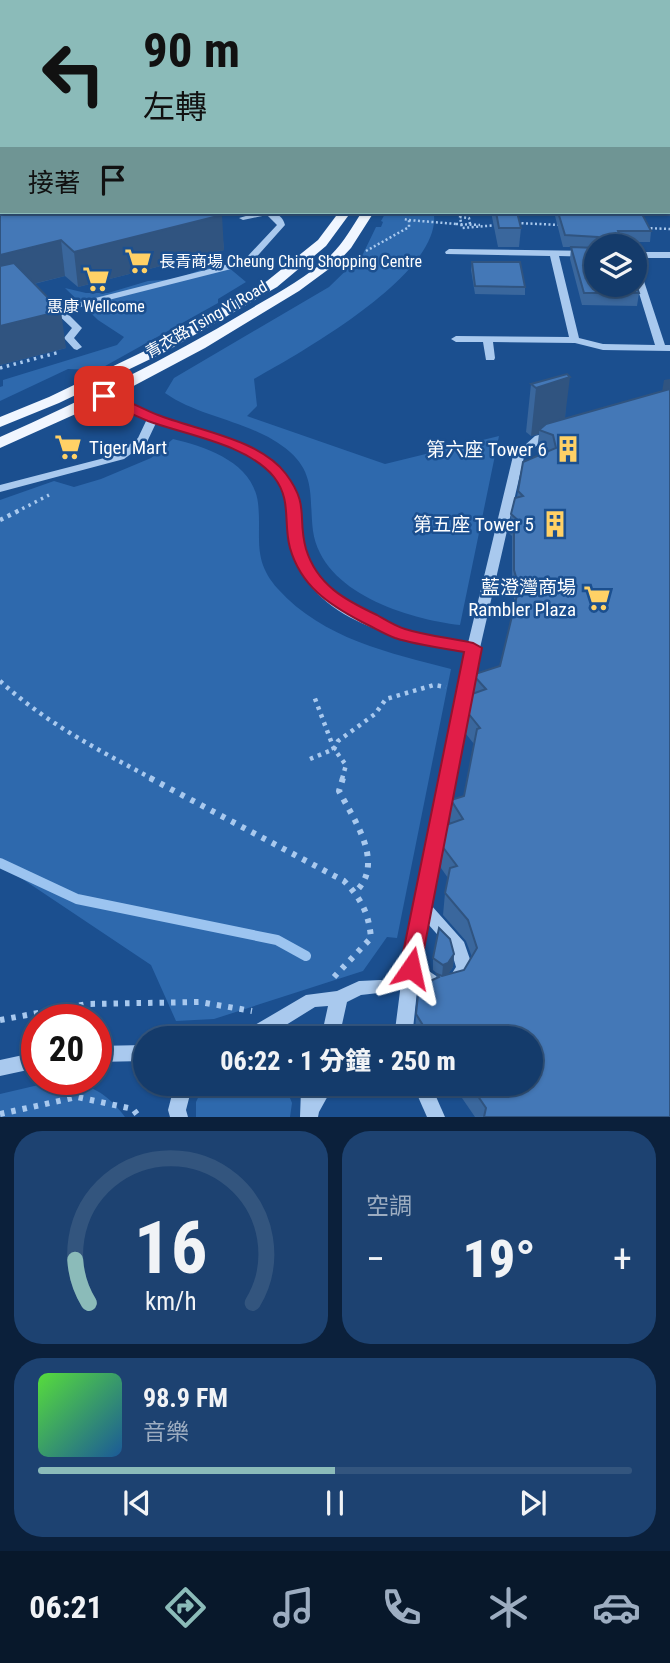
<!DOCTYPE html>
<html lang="zh-TW">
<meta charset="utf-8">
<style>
:root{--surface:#143b6b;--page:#1d4271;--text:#f1f3f6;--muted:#9dadc1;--line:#33557e;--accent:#8bbbb9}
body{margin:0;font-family:"Roboto Condensed","Noto Sans TC",sans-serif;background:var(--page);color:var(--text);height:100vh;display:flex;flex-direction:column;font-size:26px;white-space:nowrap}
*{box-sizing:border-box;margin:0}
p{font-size:23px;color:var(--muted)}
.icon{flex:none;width:38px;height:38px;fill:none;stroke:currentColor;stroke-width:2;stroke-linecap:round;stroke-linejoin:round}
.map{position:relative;height:1117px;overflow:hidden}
.drawer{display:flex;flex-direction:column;gap:14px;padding:14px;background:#0b203b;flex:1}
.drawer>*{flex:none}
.top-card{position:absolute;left:0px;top:0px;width:670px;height:214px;box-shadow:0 2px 5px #0004,0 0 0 2px var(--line);background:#8bbbb9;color:#111;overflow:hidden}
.controls{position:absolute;left:584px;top:234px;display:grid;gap:14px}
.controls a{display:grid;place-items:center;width:63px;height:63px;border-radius:50%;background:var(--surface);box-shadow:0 2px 5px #0004,0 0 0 2px var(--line);font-size:35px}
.speed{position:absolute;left:21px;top:1004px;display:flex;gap:14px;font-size:35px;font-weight:700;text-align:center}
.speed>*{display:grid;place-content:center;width:91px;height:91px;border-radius:50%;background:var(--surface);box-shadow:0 2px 5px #0004,0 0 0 2px var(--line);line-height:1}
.speed .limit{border:10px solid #d22;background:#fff;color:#111}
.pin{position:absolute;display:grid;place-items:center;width:60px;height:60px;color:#fff;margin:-30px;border-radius:14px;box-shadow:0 4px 10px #0006}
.me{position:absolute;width:77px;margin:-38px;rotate:11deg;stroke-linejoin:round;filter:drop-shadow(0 0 5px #0008)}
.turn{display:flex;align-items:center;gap:24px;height:147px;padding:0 28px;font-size:32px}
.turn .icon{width:91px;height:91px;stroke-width:2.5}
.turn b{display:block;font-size:49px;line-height:60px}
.then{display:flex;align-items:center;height:66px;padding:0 28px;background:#0003;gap:14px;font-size:26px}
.big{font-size:52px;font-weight:800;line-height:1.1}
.drawer .tile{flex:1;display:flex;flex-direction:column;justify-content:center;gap:10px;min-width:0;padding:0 24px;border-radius:28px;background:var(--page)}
.drawer .dial{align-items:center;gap:0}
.dial svg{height:182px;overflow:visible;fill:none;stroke:var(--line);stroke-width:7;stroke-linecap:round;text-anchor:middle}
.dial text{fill:var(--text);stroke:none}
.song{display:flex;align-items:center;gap:21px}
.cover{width:84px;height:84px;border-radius:10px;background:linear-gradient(135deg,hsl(110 70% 55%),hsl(210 70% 35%))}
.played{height:7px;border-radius:4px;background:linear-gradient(90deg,var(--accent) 50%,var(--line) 50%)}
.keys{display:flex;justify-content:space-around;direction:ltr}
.heat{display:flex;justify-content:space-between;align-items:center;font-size:38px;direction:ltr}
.drawer .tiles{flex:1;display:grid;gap:14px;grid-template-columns:1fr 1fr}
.tile:last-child{grid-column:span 2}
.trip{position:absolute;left:133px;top:1026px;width:410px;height:70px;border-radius:35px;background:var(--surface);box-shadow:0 2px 5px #0004,0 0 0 2px var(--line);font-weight:800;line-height:70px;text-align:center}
.tabs{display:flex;height:112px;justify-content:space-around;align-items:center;background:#08182b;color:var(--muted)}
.tabs .icon{width:49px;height:49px}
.tabs .current{color:var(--accent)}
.tabs b{font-size:32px;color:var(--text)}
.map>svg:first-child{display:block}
.green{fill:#2e69ad}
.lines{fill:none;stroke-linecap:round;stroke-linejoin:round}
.stream{stroke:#9cc4f0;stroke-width:10}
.highway-tunnel{stroke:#3d69a0;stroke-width:11;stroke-dasharray:11 5;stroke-linecap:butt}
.path-far3{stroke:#a9c9ee;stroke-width:2.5;stroke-dasharray:2 2.5;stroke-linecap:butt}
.path-far2{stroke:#a9c9ee;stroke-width:3.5;stroke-dasharray:2.5 4.5;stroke-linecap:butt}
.path-far1{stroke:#a9c9ee;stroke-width:4.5;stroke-dasharray:3.5 5;stroke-linecap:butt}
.path{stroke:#a9c9ee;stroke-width:6;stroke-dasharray:4.5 7;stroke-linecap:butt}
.minor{fill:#a9c9ee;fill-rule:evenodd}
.major{fill:#f0f6ff;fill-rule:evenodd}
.path-bridge{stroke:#a9c9ee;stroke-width:2.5;stroke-dasharray:2 2.5;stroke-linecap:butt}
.wall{fill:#3a679d}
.shaded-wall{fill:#305480}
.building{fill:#4478b7;stroke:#305480;stroke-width:2}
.route{fill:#e11d48;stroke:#92132f;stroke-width:2}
.labels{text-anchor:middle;stroke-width:5;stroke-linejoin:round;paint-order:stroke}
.far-poi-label{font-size:16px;fill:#fff;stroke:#1b4f8f;text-anchor:start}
.far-street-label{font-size:16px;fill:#fff;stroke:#1b4f8f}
.poi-label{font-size:19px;fill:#fff;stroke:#1b4f8f;text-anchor:end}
</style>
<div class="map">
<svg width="670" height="1117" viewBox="0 0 670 1117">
<rect width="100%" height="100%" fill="#1b4f8f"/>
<g class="green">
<path d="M386 212H452V214L434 215C440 275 300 353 254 379L257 406 247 416 385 464 499 436 460 625C408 619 322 593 313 531 309 500 316 475 290 452 255 421 202 419 165 393L174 378 329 287 363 254 376 227H381L383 222 381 221Z"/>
<path d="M222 262 246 282 218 299V303L98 370 68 369 0 401V387L3 386V380L117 345 124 337 98 320 65 288 86 293H108L148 281 176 279Z"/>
<path d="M173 439C206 447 253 462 258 503 262 537 251 559 278 589 323 639 390 653 451 669L397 938 387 937 363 971 214 1019 176 1021 151 965 0 864V500L54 481 74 487 101 479 151 458Z"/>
<path d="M60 1080C91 1085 105 1091 125 1117H0V1094Z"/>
<path d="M205 1083H284L292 1103 290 1117H196V1102Z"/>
</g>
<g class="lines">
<path class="stream" d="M0 863 77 899 277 940 306 956"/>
<g class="highway-tunnel">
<path d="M183 2 193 0"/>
<path d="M290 2 298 0"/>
</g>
<g class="path-far3">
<path d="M409 220 456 224"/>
<path d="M517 223 561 225"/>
<path d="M470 224 469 218 460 217 462 228 498 225"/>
<path d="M646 228 670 229"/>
<path d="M366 251 409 227V220L403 219"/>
</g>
<g class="path-far2">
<path d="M0 368 60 352"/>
<path d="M16 512 49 495"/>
</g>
<g class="path-far1">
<path d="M0 520 20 510"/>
<path d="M0 681C46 723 98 750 153 779"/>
<path d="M310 759 334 749 314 696"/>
<path d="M342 779 346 765 334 749 338 741 375 714 386 699 434 685 446 687"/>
</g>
<g class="path">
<path d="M150 778 344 881C361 898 369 914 371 938L334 977"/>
<path d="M343 778 339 791C354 820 386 864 355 892"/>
<path d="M0 1020 87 1004 200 1002 252 1011"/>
<path d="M0 1114 77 1097 133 1109 139 1117"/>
</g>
<g class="minor">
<path d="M619 0H626L628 2H621Z"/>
<path d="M668 28 670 29V33L668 32Z"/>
<rect x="0" y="125" width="2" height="4"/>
<rect x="0" y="158" width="2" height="4"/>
<path d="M259 212C270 212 282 212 285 225L252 262 243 266 65 311 82 328 74 338 82 347 77 350 74 349 64 338 72 328 53 310V306L60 307 237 262 246 258 277 225 267 215 243 220 239 218Z"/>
<path d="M449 249 597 251V257L559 256 579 338 603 344 655 345 635 280V262L638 263 665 345H670V351L603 350 575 343 493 342 495 358 494 360H486L483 342H456L451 339 456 336 569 337 550 256 446 254 445 252Z"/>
<rect x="635" y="252" width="35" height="6"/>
<path d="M104 393C123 399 139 409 158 416 200 432 251 437 283 471 303 494 296 520 303 547 319 615 409 633 468 643L513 456 535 436 554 431 559 434 558 436 543 440 524 457 480 648 431 905 464 942 473 968 461 989 440 995 418 982 412 1038H394L403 968 466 651C401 640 312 622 291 549 284 526 293 498 276 478 247 443 197 437 156 423L147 442 124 459 0 492V485L116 455 138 438 147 419 100 398V394ZM428 924 451 950 456 967 449 978 442 980 420 965Z"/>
<path d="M381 980 387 982 390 987 387 992 361 995 347 1002 339 1038H321L328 1006 315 1007 265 1038H240L243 1032 306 995 337 991 359 981Z"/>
<path d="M145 1045V1061L96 1062V1046Z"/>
<path d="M37 1052V1068L0 1076V1060Z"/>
<path d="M175 1083H193L186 1110 188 1117H170L168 1110Z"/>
<path d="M298 1083H335L319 1112 318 1117H300L301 1090Z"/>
<path d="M412 1083H430L445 1117H427Z"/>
</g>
<g class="major">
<path d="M304 0H312L313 2H305Z"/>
<path d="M338 0H374L376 2H336Z"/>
<path d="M484 0H491L492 1 482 2Z"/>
<path d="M558 0H572L556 2Z"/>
<rect x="668" y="140" width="2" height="7"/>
<rect x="668" y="153" width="2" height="7"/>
<rect x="668" y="171" width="2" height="7"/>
<path d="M339 212H351L326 246 277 287 165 352 59 403 0 427V417L49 397 155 346 267 281 318 240Z"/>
<path d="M362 212H374L351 248 337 263 299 291 205 348 109 399 0 448V437C85 399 167 359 247 311 275 294 307 278 331 255 344 242 352 227 362 212Z"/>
</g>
<path class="path-bridge" d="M456 224 480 225"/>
</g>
<g class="wall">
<path d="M668 44 670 45V67L668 68Z"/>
<path d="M2 212H220L224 250 78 287 65 276 34 284 66 348 0 365Z"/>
<path d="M491 212H517L521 228 519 247H498Z"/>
<path d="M554 212H641L651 231 650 242H622L624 247H597V285L639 293 637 306 582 305 570 259 571 247H573H563Z"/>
<path d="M472 262 525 287V295L475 294 471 270Z"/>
<path d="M567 374 565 418 670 1117H475L462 1098 437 1083H530V1038H416L415 1035 416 1014 436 978 437 974 439 975 433 970V958L454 954 453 967 448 974 464 970 472 957 466 941 443 915 445 893 448 878 441 868 442 846 451 824 450 822 451 800 464 796 474 744 466 734 468 713 473 694 475 674 500 666 515 602 512 590V536L509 533 511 514 517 497 518 491 546 452 537 449 539 434 531 436 526 432 531 384Z"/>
</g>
<g class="shaded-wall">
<path d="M0 0H14L15 2H2V15L0 16Z"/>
<path d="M202 212H220V216L222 215 224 250 78 287 74 252Z"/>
<path d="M61 240 65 276 0 292V255Z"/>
<path d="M61 311 66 348 0 365V326Z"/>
<path d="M570 377 564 425 539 430V434L531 436 536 388Z"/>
<path d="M670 379V396L661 398 664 380Z"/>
<path d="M454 954 453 967 447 976 442 977 443 965Z"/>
</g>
<g class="building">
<path d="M0 195 2 196V212H217L222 215 74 252 61 240 0 255Z"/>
<path d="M496 212H517L521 228H499Z"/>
<path d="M558 212H641L651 231H618L624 247H599L601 239 598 237 565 235Z"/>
<path d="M571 247 597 248V285H635V282L639 293H584Z"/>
<path d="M472 262H520L525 287 475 286Z"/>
<path d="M14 263 61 311 0 326V266Z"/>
<path d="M567 374 570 377 536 388 531 384Z"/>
<path d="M670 389V1117H484L486 1108 469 1083H530V1038H428L424 1027 416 1014 419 986 439 977 437 974 442 976 464 970 477 948 468 920 445 893 450 868 457 866 442 846 446 825 463 819 451 800 464 796 477 729 480 728 468 713 472 694 486 689 475 677V674L500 666 519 587 514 570V525L520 522 511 514 515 498 523 496 518 491 523 462 556 448 553 435 539 430 546 424Z"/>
<path d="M439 928 450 939 454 954 448 963 443 965 433 958Z"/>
</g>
<path class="route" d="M104 392C122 397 140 408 158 415 196 430 260 439 286 474 310 506 297 517 306 549 317 585 345 600 377 615 386 620 395 626 405 629 427 636 451 638 473 643L482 648 419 975 411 978 403 975 400 968 464 652C441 648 417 645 395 638 384 634 373 627 362 622 328 604 301 586 290 548 283 523 292 500 274 477 247 444 186 435 148 421 131 414 115 406 99 399L97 396Z"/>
<defs>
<symbol id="supermarket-bare" viewBox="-9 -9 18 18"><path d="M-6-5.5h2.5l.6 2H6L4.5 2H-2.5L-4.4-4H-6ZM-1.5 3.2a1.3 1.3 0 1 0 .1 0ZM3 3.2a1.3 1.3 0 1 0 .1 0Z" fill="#ffd166" stroke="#1b4f8f" stroke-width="2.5" paint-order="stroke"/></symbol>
<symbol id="building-bare" viewBox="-9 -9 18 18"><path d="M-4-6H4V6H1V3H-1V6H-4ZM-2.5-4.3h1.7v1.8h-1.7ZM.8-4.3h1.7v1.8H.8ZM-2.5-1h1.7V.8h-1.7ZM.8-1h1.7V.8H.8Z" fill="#ffd166" stroke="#1b4f8f" stroke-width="2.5" paint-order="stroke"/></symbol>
</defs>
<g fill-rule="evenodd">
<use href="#supermarket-bare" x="119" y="242" width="38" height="38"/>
<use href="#supermarket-bare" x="77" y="260" width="38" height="38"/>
<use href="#supermarket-bare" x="49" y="428" width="38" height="38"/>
<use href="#building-bare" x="549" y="430" width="38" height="38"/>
<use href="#building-bare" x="536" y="505" width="38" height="38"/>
<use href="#supermarket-bare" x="578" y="579" width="38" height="38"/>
</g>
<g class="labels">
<g class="far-poi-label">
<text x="159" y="267">長青商場 Cheung Ching Shopping Centre</text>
<text x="96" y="312" text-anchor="middle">惠康 Wellcome</text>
</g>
<g class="far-street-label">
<text transform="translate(206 319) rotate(-30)" y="6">青衣路 Tsing Yi Road</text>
</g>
<g class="poi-label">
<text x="89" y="454" text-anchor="start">Tiger Mart</text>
<text x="547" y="456">第六座 Tower 6</text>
<text x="534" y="531">第五座 Tower 5</text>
<text x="576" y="594">藍澄灣商場<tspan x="576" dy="22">Rambler Plaza</tspan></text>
</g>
</g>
</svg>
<div class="controls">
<a><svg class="icon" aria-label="layers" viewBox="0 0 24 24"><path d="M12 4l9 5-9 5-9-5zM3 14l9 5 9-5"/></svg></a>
</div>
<div class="speed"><div class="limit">20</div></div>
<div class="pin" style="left:104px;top:396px;background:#d93025"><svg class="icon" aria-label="arrive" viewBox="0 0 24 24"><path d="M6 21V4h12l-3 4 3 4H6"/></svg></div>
<svg class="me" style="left:411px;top:968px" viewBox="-20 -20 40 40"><path d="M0-17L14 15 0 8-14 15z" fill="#e11d48" stroke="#fff" stroke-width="4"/></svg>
<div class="trip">06:22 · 1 分鐘 · 250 m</div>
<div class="top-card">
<div class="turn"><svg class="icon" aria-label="left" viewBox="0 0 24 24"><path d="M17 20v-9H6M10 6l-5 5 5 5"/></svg><div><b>90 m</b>左轉</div></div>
<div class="then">接著<svg class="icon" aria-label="arrive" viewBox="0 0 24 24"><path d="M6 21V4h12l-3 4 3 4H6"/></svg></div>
</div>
</div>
<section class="drawer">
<div class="tiles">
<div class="tile dial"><svg viewBox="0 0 100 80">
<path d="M14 69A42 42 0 1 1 86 69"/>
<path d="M14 69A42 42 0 0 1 8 50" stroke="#8bbbb9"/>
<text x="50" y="56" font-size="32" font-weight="700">16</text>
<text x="50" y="72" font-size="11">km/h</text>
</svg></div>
<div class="tile"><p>空調</p>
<div class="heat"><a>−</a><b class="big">19°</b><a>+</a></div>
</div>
<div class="tile">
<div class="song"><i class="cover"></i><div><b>98.9 FM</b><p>音樂</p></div></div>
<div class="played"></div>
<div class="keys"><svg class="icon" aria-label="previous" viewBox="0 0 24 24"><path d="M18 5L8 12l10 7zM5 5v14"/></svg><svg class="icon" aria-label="pause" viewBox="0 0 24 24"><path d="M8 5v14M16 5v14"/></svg><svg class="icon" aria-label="next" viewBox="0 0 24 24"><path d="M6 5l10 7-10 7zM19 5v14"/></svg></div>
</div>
</div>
</section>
<nav class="tabs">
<b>06:21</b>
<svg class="icon current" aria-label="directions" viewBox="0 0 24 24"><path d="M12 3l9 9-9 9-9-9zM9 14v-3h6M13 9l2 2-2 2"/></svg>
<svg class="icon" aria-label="music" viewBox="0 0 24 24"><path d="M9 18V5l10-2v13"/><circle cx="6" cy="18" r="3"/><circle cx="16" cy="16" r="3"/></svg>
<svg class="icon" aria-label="phone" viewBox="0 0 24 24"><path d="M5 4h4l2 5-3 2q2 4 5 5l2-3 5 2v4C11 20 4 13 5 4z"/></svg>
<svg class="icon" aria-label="climate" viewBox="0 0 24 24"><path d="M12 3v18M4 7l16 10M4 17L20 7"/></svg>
<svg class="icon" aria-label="car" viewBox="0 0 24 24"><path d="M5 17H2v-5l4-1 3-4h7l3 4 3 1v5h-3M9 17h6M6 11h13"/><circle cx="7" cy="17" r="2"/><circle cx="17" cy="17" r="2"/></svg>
</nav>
